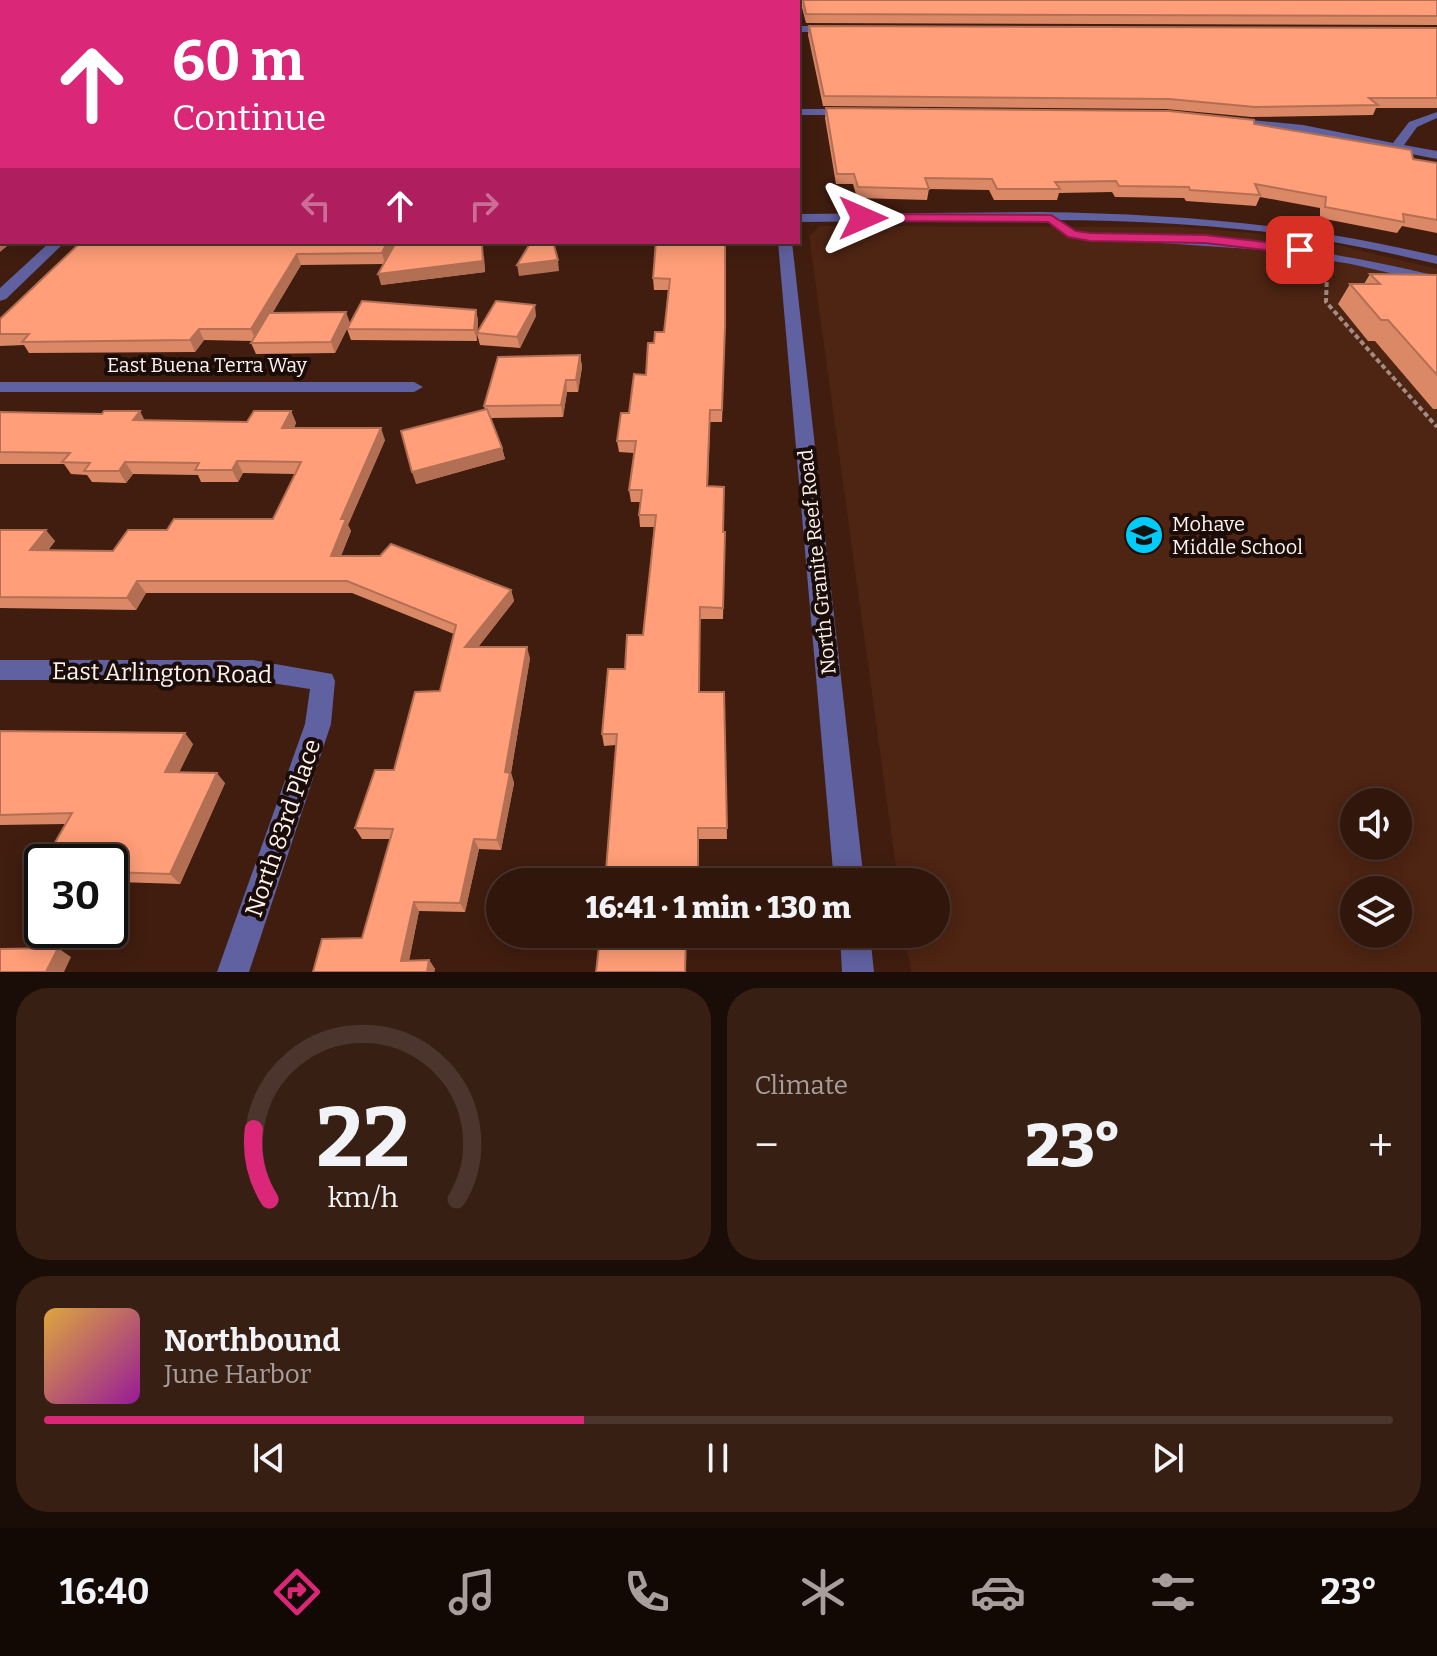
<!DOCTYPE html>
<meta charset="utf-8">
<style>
:root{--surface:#30160b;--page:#381f14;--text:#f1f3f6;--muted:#a89f9d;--line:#4b352c;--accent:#db2777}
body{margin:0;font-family:Bitter,serif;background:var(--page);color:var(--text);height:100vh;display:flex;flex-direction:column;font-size:30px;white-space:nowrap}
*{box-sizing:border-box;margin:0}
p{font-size:26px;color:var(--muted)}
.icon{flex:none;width:44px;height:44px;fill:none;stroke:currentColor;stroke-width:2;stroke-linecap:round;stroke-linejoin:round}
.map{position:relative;height:972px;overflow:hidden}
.drawer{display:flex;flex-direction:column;gap:16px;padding:16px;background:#1a0c06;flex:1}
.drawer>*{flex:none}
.banner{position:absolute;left:0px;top:0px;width:800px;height:244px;box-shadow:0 4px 20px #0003,0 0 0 2px var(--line);background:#db2777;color:#fff;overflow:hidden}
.controls{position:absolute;left:1340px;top:788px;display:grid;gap:16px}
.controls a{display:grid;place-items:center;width:72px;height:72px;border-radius:50%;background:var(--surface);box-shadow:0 4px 20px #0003,0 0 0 2px var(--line);font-size:40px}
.speed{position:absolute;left:24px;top:844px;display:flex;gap:16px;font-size:40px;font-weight:700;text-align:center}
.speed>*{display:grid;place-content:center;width:104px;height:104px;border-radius:50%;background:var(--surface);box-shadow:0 4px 20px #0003,0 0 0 2px var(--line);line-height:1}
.speed .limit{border:4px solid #111;border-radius:12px;background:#fff;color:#111}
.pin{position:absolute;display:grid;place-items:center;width:68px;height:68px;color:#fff;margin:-34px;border-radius:16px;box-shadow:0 4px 12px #0006}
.me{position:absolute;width:88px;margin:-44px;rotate:90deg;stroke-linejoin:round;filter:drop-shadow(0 0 6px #0008)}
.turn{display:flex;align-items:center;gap:28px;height:168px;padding:0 40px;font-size:36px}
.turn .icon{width:104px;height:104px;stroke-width:2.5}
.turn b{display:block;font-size:56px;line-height:68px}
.lanes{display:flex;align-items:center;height:76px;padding:0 40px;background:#0003;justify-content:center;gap:40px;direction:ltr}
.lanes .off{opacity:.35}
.big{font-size:60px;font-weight:800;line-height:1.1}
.drawer .tile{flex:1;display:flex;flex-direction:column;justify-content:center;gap:12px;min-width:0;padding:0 28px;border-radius:32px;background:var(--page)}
.drawer .dial{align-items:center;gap:0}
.dial svg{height:208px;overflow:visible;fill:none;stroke:var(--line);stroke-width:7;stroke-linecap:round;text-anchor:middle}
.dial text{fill:var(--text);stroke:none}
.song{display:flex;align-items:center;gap:24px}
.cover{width:96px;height:96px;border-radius:12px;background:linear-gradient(135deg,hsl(40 70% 55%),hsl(300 70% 35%))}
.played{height:8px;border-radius:4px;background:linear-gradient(90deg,var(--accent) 40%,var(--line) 40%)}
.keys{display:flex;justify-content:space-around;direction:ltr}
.heat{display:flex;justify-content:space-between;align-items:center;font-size:44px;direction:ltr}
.drawer .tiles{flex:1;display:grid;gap:16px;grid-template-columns:1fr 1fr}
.tile:last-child{grid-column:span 2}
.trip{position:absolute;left:486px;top:868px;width:464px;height:80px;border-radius:40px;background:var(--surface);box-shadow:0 4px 20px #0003,0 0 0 2px var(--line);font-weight:800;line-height:80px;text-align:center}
.tabs{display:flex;height:128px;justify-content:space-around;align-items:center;background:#130904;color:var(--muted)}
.tabs .icon{width:56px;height:56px}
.tabs .selected{color:var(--accent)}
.tabs b{font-size:36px;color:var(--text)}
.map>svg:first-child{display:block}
.built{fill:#4e2413;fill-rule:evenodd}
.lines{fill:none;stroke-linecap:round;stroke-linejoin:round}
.path{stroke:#a28c83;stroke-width:4;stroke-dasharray:5 3;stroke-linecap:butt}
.service{fill:#6061a0;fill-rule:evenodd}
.minor{fill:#6061a0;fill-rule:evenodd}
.tertiary{fill:#6061a0;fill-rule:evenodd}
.wall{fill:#db8867}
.shaded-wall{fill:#b26f54}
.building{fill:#ff9e78;stroke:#b26f54;stroke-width:2}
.route{fill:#db2777;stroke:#8e194d;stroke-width:2}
.labels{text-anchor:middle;stroke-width:8;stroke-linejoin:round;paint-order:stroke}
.street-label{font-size:20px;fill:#fcf2ee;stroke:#1c0c07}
.poi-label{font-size:20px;fill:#fcf2ee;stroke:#1c0c07;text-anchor:start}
.near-street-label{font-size:24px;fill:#fcf2ee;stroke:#1c0c07}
</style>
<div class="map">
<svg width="1437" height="972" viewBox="0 0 1437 972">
<rect width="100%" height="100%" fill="#401d0f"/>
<path class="built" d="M826 226 1180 227 1251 233 1342 246 1437 269V972H911L905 934H936V882H898L809 236 819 227ZM1354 802H1398V846H1354ZM1354 890H1398V934H1354Z"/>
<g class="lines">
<path class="path" d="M1327 274 1326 302 1437 427"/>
<path class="service" d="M1047 217H1055L1075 231 1090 234C1208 234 1322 248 1437 276V284L1351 264 1265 250 1072 237 1047 221Z"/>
<g class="minor">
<path d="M798 26H834L839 29 834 32H798Z"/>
<path d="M798 109H850L856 112 850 115H798Z"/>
<path d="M1437 112V118L1417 127 1404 145 1437 151V159L1303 133 1230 124 1224 121 1230 118 1303 125 1393 143 1409 122Z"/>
<path d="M1039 212C1177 214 1302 224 1437 256V264C1386 252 1335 241 1283 234 1122 213 959 221 798 222V214Z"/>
<path d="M50 242H65L6 299 0 301V288Z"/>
<path d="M0 382H414L423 387 414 392H0Z"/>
<path d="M0 660H253L332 674 335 681 331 724 249 972H217L305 724 310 689 253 680H0Z"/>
</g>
<g class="tertiary">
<rect x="759" y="0" width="8" height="2"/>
<path d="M778 242H792L864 882H834Z"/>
<path d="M840 934H870L874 972H842Z"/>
</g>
</g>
<g class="wall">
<path d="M800 0H1437V25L806 23Z"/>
<path d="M809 26 1437 28V108H1376L1373 115 1251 117 1166 109 823 106 808 35Z"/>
<path d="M826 108 1254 124 1413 159 1437 163V233L1402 226 1397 233 1320 218V208L1260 197 1256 206 1186 201 1184 198 1115 197 1112 192 1059 193 1057 200H994L989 190 929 189 927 200 857 198 853 184H836L825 118Z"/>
<path d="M81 242H428L429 244 484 256 485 272 381 285 383 264 301 265 272 313 350 323 476 310 478 321 477 333 536 316 520 348 480 345 477 334V341L351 340 347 329 335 353 256 354 251 343 252 341 204 340 195 352 29 353 24 345 0 346V319Z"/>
<path d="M656 242 725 337 722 422H710L708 486 723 532H725L723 619H700V692H724L727 839H698L616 745 604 746 602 734 625 669 643 635 654 527H640L639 515 641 502H631L629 490 634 453 619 452 617 441 646 375 654 343 664 332 668 290H654L653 278Z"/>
<path d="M1370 274 1437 275V409H1433L1375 341H1368L1338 304 1350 284H1364Z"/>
<path d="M580 355 582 367 578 392H567L563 417 491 418 502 448 505 459 416 484 485 410 484 406Z"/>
<path d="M291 411 296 423 294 428 385 440 348 525 351 531 341 556 511 590 514 601 478 647 530 658 511 773 514 783 501 850 479 849 465 912 419 911 409 961 429 960 435 969 434 972H313L362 938 390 839H362L355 828 394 770 440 691 454 634 352 593H146L136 610 0 608V530L55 541 48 550 113 551 167 530 273 519 295 474 243 473 238 482H201L198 475 133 474 126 483 92 482 87 475 71 474 64 464H0V412L145 420 247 422Z"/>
<path d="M0 731 193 744 179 772 225 783 180 884 118 882 110 875 111 864H110V862H61L49 853 65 824 0 825Z"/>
</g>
<g class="shaded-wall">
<path d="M2 234V242H12L0 252V236Z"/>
<path d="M387 242H395L385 264 382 253Z"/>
<path d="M482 245 485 272 381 285 378 274Z"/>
<path d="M297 254 301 265 256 341 251 329Z"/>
<path d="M558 260 559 271 519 276 517 265Z"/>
<path d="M535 305 536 316 520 348 517 337Z"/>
<path d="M476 310 478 321 477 341 474 330Z"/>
<path d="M346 312 350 323 335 353 331 342Z"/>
<path d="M199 329 204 340 195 352 190 340Z"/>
<path d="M580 355 582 367 578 392 576 380Z"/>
<path d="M566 380 567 392 563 417 561 405Z"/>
<path d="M140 411 146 423 133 420Z"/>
<path d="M291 411 296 423 287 439 282 428Z"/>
<path d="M381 428 385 440 348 525 351 531 336 568 331 556 341 519Z"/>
<path d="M502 448 505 459 416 484 412 472Z"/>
<path d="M237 461 243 473 238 482 232 470Z"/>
<path d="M125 462 133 474 126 483 119 471Z"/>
<path d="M46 530 55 541 40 562 30 550Z"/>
<path d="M137 581 146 593 136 610 127 598Z"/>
<path d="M511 590 514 601 469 659 465 647Z"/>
<path d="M527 647 530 658 511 773 514 783 501 850 497 840 505 772Z"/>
<path d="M185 733 193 744 174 783 165 772Z"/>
<path d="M217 773 225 783 180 884 170 874Z"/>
<path d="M474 839 479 849 465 912 460 903Z"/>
<path d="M414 902 419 911 407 970 401 961Z"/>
<path d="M58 948 71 957 64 972H46Z"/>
<path d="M429 960 435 969 434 972H427Z"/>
</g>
<g class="building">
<path d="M0 0H555L554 2H2V234L0 236Z"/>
<path d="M609 0H725V2H608Z"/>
<path d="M803 0H1437V16L806 14Z"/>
<path d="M809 26 1437 28V98H1369L1378 105 1255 107 1169 99 824 96Z"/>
<path d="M826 108 1169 111 1254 120V124L1411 150 1413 159 1437 163V220L1403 214 1404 222 1325 207 1326 197 1255 184 1260 195 1190 190 1189 187 1119 186 1116 181 1055 182 1060 189H997L992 179 925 178 929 189 858 187 854 174H837Z"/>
<path d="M81 242H387L382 253 297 254 251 329H199L190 340 22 342 29 334H0V319Z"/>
<path d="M396 242H425L424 244 482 245 483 261 378 274Z"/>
<path d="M531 242H553L558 260 517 265Z"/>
<path d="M656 242H725V326L722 410H710L707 486 724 487 723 532H725L723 608 700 607 699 692H724L727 828H698V882H605L617 734H602L608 669H625L627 635H643L656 515H639L642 490H629L636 441H617L621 413H629L634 374 646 375 648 343H654L655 332H664L670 279 653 278Z"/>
<path d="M1370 274 1437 275V375L1388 320H1381L1350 284H1380Z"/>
<path d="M362 301 476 310 474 330 347 329Z"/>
<path d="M496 301 535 305 517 337 477 333Z"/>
<path d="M346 312 331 342 251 343 269 313Z"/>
<path d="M580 355 576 380H566L561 405 484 406 498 357Z"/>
<path d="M487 409 502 448 412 472 401 431Z"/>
<path d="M104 411H140L133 420 247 422 254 411H291L282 428H381L341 519H346L331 556H380L391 544 511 590 465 647H527L505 772 510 773 497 840 474 839 460 903 414 902 401 961 429 960 427 972H313L322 939 362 938 393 829 355 828 375 770H394L415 692 440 691 456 625 347 581H137L127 598 0 597V530H46L30 550 113 551 128 530H167L174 519H273L301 462 237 461 232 470H195L199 463 125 462 119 471H84L90 463 62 462 70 453 0 452V412L102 414Z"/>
<path d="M0 731 185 733 165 772 217 773 170 874 110 872V866L116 854 49 853 72 813 0 815Z"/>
<path d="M600 937 686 938 685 972H596Z"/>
<path d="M58 948 46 972H0V949Z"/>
</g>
<path class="route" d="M863 214 1051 215 1076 231 1090 233 1205 235 1300 246 1307 250 1300 254 1205 243 1090 241 1068 237 1048 222 858 221V216Z"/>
<defs>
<symbol id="school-disc" viewBox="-11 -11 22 22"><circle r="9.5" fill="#00cbf9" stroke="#1c0c07"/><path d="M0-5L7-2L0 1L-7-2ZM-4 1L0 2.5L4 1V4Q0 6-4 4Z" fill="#111"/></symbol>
</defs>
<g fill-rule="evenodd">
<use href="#school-disc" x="1122" y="513" width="44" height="44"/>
</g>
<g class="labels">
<g class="street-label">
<text x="207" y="372">East Buena Terra Way</text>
<text transform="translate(817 562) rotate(-96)" y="7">North Granite Reef Road</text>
</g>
<g class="poi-label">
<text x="1172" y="531">Mohave<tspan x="1172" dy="23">Middle School</tspan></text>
</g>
<g class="near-street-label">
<text transform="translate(162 673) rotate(1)" y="8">East Arlington Road</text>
<text transform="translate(283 828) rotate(-71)" y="8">North 83rd Place</text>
</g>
</g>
</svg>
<div class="controls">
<a><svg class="icon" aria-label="sound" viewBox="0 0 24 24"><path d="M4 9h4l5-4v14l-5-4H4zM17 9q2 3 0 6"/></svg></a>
<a><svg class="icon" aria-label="layers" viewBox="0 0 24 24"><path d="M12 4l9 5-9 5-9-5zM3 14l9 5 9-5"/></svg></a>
</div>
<div class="speed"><div class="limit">30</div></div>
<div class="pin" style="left:1300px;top:250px;background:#d93025"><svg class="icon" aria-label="arrive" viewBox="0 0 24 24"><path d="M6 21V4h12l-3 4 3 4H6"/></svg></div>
<svg class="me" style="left:863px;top:218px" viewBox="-20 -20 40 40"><path d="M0-17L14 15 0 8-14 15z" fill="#db2777" stroke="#fff" stroke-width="4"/></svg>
<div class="trip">16:41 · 1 min · 130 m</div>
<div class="banner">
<div class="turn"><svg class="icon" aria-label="ahead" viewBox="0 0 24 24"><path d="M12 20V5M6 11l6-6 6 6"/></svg><div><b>60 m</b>Continue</div></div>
<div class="lanes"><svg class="icon off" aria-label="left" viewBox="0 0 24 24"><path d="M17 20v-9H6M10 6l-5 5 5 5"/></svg><svg class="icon" aria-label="ahead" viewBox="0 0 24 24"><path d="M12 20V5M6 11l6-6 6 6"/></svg><svg class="icon off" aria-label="right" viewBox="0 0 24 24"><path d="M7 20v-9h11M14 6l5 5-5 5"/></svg></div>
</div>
</div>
<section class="drawer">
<div class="tiles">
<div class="tile dial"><svg viewBox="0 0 100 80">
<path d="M14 69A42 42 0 1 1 86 69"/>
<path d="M14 69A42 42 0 0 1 8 42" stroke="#db2777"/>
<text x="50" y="56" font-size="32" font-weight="700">22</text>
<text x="50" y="72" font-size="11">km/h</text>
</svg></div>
<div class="tile"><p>Climate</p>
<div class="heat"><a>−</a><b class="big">23°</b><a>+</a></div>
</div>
<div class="tile">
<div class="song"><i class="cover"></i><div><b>Northbound</b><p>June Harbor</p></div></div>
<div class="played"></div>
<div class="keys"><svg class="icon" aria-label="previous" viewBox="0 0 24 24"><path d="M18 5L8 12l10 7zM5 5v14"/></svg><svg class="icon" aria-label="pause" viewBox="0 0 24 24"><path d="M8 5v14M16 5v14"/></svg><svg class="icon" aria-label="next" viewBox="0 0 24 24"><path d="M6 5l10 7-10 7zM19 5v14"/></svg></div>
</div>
</div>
</section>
<nav class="tabs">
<b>16:40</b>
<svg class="icon selected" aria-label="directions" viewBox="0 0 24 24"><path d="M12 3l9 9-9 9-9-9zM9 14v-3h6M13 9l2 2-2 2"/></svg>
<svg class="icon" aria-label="music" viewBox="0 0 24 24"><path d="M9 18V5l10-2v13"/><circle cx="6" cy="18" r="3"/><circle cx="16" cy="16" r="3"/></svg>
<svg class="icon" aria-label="phone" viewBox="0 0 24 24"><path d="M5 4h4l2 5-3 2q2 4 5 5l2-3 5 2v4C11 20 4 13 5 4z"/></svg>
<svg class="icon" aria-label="climate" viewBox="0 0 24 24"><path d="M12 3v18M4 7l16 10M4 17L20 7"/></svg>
<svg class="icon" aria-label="car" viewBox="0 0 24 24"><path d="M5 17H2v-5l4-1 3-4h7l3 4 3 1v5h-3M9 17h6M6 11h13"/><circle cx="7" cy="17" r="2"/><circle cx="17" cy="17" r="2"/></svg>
<svg class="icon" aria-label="filters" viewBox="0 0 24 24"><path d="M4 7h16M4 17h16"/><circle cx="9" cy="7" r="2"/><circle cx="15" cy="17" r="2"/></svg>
<b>23°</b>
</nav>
